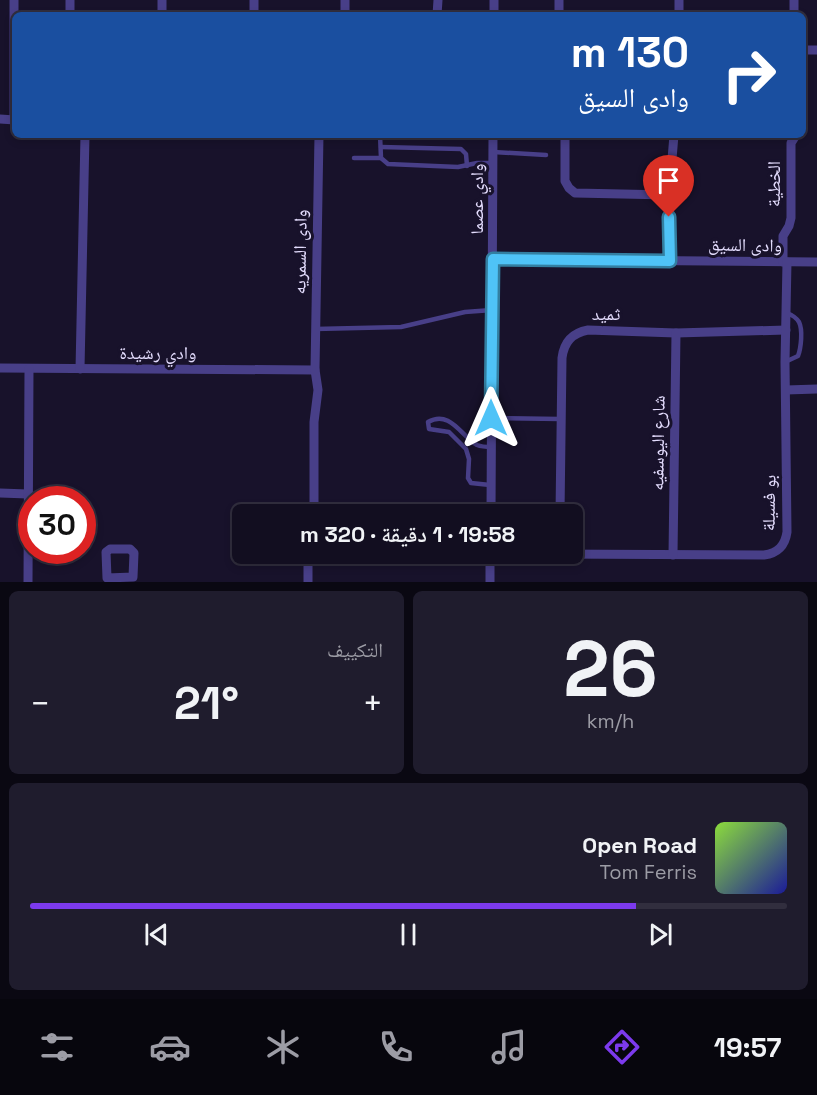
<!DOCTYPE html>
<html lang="ar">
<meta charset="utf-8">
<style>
:root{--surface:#120e20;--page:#1f1c2d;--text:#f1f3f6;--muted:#9c9ca5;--line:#312e3e;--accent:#7c3aed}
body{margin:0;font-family:"Space Grotesk","Noto Naskh Arabic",sans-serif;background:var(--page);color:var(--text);direction:rtl;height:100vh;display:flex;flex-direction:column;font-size:22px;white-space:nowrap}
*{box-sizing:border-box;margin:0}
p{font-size:20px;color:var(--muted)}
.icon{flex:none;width:33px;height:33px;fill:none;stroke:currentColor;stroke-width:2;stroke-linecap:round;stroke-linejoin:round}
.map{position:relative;height:582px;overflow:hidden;direction:ltr}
.details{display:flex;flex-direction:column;gap:9px;padding:9px;background:#0a0812;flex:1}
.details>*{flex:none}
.guide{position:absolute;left:12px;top:12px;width:794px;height:126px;border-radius:9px;box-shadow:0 3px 9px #0003,0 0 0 2px var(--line);direction:rtl;background:#1a4fa0;color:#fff;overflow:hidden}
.speed{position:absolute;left:18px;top:486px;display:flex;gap:12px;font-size:30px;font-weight:700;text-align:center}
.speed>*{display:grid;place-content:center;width:78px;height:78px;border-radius:50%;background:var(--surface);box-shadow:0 3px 9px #0003,0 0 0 2px var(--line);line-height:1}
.speed .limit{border:9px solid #d22;background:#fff;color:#111}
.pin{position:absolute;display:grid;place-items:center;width:51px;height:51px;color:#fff;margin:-62px -26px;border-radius:50% 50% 50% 0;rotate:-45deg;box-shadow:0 0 6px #0007}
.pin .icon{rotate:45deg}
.me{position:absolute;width:66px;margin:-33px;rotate:0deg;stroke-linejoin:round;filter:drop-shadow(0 0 4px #0008)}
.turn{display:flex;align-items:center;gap:21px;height:126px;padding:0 18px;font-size:27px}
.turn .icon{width:78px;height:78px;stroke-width:2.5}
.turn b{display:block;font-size:42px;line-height:51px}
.big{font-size:45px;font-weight:600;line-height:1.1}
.details .tile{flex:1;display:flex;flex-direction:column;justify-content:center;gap:9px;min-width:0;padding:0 21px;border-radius:9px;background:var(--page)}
.details .dial{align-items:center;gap:0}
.dial b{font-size:78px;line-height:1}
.song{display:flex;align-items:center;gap:18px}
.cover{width:72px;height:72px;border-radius:9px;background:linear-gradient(135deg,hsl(90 70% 55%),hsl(240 70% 35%))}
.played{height:6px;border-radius:3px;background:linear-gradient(90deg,var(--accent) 80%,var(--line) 80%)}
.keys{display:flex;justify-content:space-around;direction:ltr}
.heat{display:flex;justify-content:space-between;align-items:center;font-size:33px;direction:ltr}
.details .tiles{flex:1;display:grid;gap:9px;grid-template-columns:1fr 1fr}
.tile:last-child{grid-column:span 2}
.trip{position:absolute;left:232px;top:504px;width:351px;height:60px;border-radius:9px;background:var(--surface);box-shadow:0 3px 9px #0003,0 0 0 2px var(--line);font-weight:600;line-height:60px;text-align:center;direction:rtl}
.tabs{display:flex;height:96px;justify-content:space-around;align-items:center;background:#07060d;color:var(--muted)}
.tabs .icon{width:42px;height:42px}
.tabs .active{color:var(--accent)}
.tabs b{font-size:27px;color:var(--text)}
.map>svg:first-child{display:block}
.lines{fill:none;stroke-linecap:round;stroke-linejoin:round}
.service{stroke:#483f88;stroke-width:4.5}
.minor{stroke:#483f88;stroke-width:9}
.route-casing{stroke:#337fa1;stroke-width:15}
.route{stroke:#4fc3f7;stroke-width:10}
.labels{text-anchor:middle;stroke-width:6;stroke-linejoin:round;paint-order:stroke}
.street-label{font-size:18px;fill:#e4ddfe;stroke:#18122b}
</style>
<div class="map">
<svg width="817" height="582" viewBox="0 0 817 582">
<rect width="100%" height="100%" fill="#18122b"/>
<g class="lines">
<g class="service">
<path d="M380 135 381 158 388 164 458 167 477 163H493"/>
<path d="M381 147 461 149 466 154 467 166"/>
<path d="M493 152 546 155"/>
<path d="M354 158H381"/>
<path d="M315 329 401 327 465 312 492 310"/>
<path d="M785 362 798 356C801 348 803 330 799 322 796 317 792 315 787 313"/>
<path d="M491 418 560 419"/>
<path d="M490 485 471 483 468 478 469 459 466 449 449 432 429 429 428 422C450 409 462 437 477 445 482 447 487 447 492 447"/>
</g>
<g class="minor">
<path d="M14 0V120"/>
<path d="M794 0V15"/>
<path d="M70 15V0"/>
<path d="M162 15V0"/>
<path d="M254 15V0"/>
<path d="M345 15V0"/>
<path d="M437 15 438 0"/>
<path d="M494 15V0"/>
<path d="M559 15V0"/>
<path d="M679 15V0"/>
<path d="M802 50H817"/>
<path d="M0 119 15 120"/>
<path d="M565 135V181L569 188 575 193 669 195"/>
<path d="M493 259 817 262"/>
<path d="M670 261 669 195 674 135"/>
<path d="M783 262V236L789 226 791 218V143L796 135"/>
<path d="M0 368 315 370"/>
<path d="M80 369 85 135"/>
<path d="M786 390 817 389"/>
<path d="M0 493 28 494"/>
<path d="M314 514V422L318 390 315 370 319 135"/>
<path d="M491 514 493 135"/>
<path d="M560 514 562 358C564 342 572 333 588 330L676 333 786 330"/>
<path d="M130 549 134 553 133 577 107 578 106 552 110 549Z"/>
<path d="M550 554 764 555C778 553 785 546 787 532L785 362 787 262"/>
<path d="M673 555 676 333"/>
<path d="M28 582 29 369"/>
<path d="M308 582V554"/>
<path d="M490 582V554"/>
</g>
</g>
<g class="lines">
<defs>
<path id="route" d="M491 418 493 259 670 261 669 217"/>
</defs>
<use href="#route" class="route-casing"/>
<use href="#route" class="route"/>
</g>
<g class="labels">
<g class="street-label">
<text transform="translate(774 184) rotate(-90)" y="6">الخطية</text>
<text transform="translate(477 199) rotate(-90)" y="6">وادي عصما</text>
<text transform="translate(745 245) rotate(1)" y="6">وادى السيق</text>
<text transform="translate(300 252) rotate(-89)" y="6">وادى السمريه</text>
<text x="606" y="320">ثميد</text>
<text x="158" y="359">وادي رشيدة</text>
<text transform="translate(658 443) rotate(-89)" y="6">شارع اليوسفيه</text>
<text transform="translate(769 503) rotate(-89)" y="6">بو فسيلة</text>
</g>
</g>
</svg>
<div class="speed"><div class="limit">30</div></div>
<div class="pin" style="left:669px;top:217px;background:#d93025"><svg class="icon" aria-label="arrive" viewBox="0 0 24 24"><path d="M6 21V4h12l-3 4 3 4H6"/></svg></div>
<svg class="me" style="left:491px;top:418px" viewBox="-20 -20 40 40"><path d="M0-17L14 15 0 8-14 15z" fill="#4fc3f7" stroke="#fff" stroke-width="4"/></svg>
<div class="trip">19:58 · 1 دقيقة · 320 m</div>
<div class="guide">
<div class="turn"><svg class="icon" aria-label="right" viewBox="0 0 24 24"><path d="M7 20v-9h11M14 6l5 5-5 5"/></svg><div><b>130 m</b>وادى السيق</div></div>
</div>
</div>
<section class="details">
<div class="tiles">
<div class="tile dial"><b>26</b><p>km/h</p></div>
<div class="tile"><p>التكييف</p>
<div class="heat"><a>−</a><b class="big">21°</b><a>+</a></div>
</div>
<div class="tile">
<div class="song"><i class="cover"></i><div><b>Open Road</b><p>Tom Ferris</p></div></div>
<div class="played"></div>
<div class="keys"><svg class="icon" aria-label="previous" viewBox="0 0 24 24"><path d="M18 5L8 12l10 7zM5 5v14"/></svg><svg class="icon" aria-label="pause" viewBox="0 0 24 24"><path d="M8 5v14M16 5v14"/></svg><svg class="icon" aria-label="next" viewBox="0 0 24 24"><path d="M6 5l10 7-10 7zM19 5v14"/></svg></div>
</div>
</div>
</section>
<nav class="tabs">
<b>19:57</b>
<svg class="icon active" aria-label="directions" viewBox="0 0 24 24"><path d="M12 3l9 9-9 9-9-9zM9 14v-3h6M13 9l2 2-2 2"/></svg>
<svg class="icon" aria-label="music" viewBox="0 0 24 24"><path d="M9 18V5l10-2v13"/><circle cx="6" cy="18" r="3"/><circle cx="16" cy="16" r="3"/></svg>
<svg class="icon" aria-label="phone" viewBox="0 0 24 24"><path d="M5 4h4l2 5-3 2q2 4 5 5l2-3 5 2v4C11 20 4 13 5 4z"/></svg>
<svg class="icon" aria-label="climate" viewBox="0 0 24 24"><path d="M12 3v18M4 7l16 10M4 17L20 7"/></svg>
<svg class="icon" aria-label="car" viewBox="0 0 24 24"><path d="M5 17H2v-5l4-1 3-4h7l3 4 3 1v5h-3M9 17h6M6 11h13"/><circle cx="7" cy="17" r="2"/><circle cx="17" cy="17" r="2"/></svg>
<svg class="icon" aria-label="filters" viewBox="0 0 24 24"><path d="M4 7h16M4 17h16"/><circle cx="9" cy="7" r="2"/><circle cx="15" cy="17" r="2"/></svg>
</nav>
